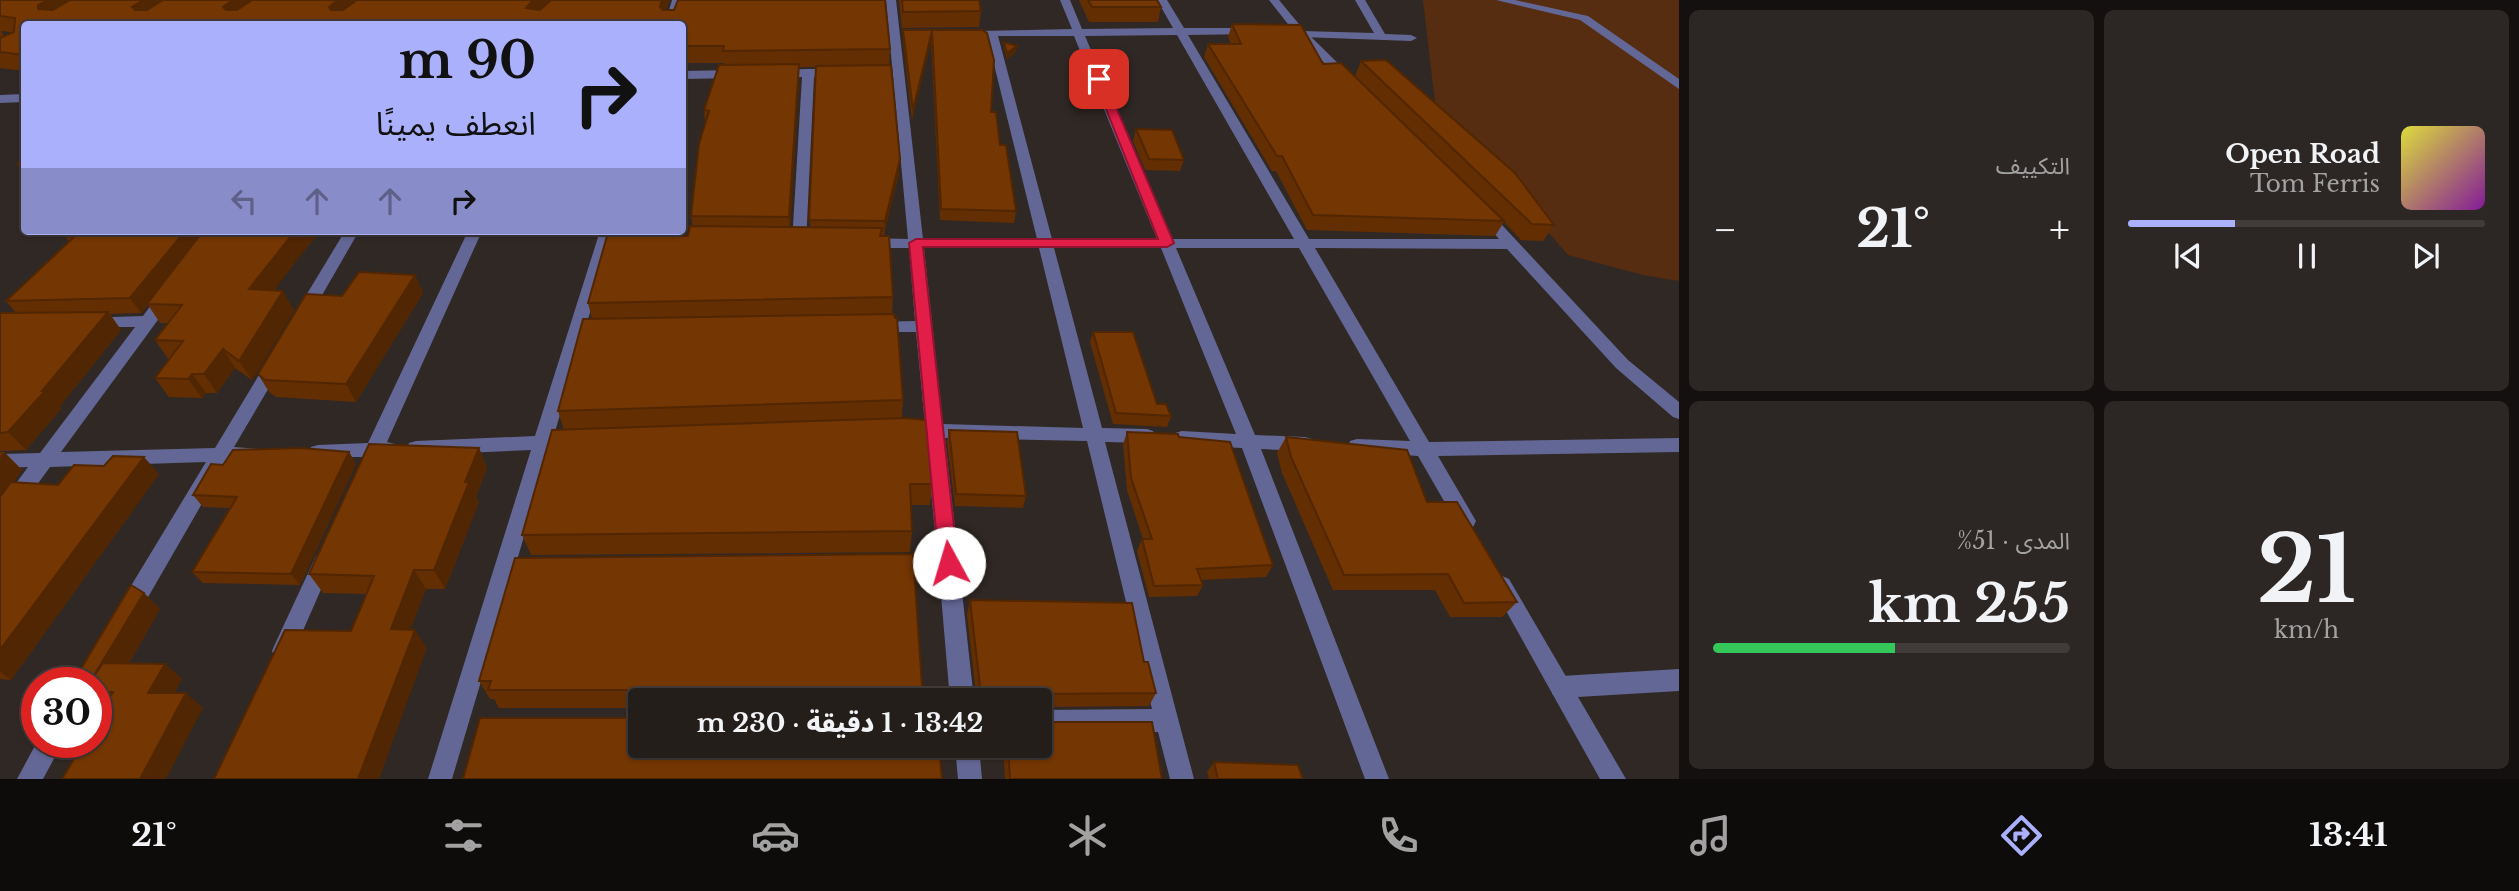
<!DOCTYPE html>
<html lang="ar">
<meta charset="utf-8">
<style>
:root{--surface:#241e1b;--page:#2c2724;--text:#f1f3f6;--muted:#a3a2a3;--line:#413c3a;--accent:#aab0fb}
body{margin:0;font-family:"Libre Baskerville","Noto Sans Arabic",serif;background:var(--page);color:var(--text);direction:rtl;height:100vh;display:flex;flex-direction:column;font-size:26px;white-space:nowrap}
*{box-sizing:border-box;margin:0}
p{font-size:23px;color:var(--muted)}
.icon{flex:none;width:38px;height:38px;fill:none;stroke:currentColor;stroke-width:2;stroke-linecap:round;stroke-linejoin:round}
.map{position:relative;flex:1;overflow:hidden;direction:ltr}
.drawer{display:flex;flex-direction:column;gap:10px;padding:10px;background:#14100f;width:840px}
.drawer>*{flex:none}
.guide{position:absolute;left:21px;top:21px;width:665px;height:214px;border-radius:7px;box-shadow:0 2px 5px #0004,0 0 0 2px var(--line);direction:rtl;background:#aab0fb;color:#111;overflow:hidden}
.speed{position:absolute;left:21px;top:667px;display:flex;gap:14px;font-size:35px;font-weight:700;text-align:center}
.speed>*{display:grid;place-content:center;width:91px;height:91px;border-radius:50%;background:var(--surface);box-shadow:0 2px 5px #0004,0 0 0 2px var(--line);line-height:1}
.speed .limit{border:10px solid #d22;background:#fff;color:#111}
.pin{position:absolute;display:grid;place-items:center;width:60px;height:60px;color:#fff;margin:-30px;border-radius:14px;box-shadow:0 4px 10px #0006}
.me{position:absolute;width:77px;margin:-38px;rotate:354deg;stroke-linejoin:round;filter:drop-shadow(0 0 5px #0008)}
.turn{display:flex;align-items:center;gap:24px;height:147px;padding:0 35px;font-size:32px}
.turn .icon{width:91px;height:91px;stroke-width:2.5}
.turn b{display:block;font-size:49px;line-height:60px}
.lanes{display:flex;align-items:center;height:66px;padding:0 35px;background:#0003;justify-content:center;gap:35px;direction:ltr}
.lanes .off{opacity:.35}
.big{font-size:52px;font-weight:800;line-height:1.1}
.drawer .widget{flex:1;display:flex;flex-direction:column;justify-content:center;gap:10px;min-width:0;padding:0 24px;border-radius:10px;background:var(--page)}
.drawer .dial{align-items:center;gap:0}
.dial b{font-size:91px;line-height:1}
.song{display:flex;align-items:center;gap:21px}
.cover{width:84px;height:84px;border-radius:10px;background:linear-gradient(135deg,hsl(60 70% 55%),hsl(290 70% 35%))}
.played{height:7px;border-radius:4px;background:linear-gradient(90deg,var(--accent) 30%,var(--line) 30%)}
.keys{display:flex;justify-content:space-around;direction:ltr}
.heat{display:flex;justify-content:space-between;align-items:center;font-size:38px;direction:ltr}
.charge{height:10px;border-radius:5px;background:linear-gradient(90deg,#34c759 51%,var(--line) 0)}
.drawer .tiles{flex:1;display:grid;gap:10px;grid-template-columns:repeat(2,1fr)}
.trip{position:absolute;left:628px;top:688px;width:424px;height:70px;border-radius:7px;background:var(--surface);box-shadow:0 2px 5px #0004,0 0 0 2px var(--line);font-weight:800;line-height:70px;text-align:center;direction:rtl}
.menu{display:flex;height:112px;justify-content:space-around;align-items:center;background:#0e0c0b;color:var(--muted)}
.menu .icon{width:49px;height:49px}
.menu .on{color:var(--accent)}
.menu b{font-size:32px;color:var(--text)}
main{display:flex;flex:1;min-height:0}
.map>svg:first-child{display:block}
.green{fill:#562d11}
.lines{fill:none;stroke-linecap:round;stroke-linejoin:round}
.lane{fill:#636795;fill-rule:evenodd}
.street{fill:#636795;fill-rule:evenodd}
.wall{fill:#642e03;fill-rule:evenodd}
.shaded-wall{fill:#512602}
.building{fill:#743603;stroke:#512602;stroke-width:2}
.route{fill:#e11d48;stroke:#92132f;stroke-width:2}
</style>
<main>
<section class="drawer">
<div class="tiles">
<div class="widget">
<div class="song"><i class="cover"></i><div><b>Open Road</b><p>Tom Ferris</p></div></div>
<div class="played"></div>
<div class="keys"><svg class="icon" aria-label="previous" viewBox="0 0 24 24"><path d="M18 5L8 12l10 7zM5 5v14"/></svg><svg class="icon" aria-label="pause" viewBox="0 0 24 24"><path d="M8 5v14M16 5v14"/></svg><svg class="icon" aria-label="next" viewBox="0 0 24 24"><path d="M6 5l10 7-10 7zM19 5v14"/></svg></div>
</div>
<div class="widget"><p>التكييف</p>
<div class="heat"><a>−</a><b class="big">21°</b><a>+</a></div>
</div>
<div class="widget dial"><b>21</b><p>km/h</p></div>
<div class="widget"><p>المدى · 51%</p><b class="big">255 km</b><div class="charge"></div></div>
</div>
</section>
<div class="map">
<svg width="1679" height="779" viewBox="0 0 1679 779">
<rect width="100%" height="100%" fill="#302824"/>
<path class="green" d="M1423 0H1679V281L1643 275 1568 255 1435 102Z"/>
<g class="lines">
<g class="lane">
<path d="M1355 0H1365L1385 34 1411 35 1417 38 1411 41 1302 37 1297 34 1302 31 1374 33Z"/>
<path d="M1496 0H1515L1588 16 1679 79V89L1580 20Z"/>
<path d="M1679 669V691L1561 698 1553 695 1550 687 1553 679 1561 676Z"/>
</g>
<g class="street">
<path d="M672 0H682L675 24H665Z"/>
<path d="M886 0H896L923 239H1037L987 36 977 35V31L1072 29 1060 0H1070L1082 29 1173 28 1157 0H1167L1184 28H1254L1259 31 1254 34 1188 35 1309 239H1499L1476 213 1483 209 1488 210 1628 360 1679 402V419L1673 417 1616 368 1507 249 1315 248 1429 442 1679 438V452L1438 456 1476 521 1473 527 1466 529 1459 527 1418 456 1350 451 1348 446 1350 441 1357 439 1410 441 1299 248H1176L1255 435 1305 437 1312 439 1314 444 1312 449 1305 451 1261 449 1389 779H1365L1242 448 1182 445 1175 443 1173 438 1175 433 1182 431 1236 434 1161 248H1054L1102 428 1147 429 1153 431 1156 436 1153 441 1147 443 1105 442 1194 779H1170L1158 732H1040V710L1152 709 1087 441 945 438 974 700H950L939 572H893L886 569 883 563 886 557 893 554H937L926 437 900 435 897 430 900 425 925 424 916 332H875L867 327 875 322 915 321 909 248H867L860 243 867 238 908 239ZM1177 35 1294 239H1172L1085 36ZM998 36H1074L1157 239H1052ZM924 248H1039L1083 428 943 424Z"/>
<path d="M1269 0H1279L1303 29 1352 77V83H1344L1296 34 1285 33V29L1291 28Z"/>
<path d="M808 69H839L845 73 839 77H814L806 243 799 248 792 243 802 77 776 78 770 74 776 70Z"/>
<path d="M682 71 738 70 744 74 738 78 682 79Z"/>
<path d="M24 94V102L0 103V95Z"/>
<path d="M345 231H359L310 316H298L296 312Z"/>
<path d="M468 231H482L387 442 395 444 397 449 395 454 381 456 378 462 371 464 364 462 362 457H311L309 452 311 447 318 445 368 443Z"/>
<path d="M600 231H614L554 435 577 436 579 441 577 446 550 449 452 779H428L531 450 416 455 409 453 407 448 409 443 416 441 535 436Z"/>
<path d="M168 289 176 294 174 298 61 452 215 448 268 360 274 358 283 364 234 447 259 449 261 454 259 459 226 462 136 618 128 621 120 618 117 611 120 604 206 462 50 467 7 526 0 528V505L28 467 0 468V454L40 453 135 327H91L83 322 85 318 143 316 162 290Z"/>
<path d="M323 553 330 556 333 562 291 658 283 661 275 658 272 651 275 644 316 556Z"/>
<path d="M1502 576 1509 579 1626 779H1600L1495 591 1491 585 1495 579Z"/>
<path d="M37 742H63L43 779H17Z"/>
<path d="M955 746H979L982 779H958Z"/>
</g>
</g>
<g class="wall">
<path d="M0 0 667 10 890 49 889 65 899 173 884 235H881V236L893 297 892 314 903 400 902 418 932 484 930 505H911L912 531 910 552 531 555 522 535 564 430 558 411 592 319 588 303 688 236 693 226 691 216 705 123 704 110 724 65V63H682V24H24V71L0 68ZM1 31 10 32 12 33 4 36ZM799 67H816L810 227H790L799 80Z"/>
<path d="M899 0H979L981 11 979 27 902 28Z"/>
<path d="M1079 0H1157L1161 7 1158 22H1089Z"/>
<path d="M1232 24 1323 64 1355 76 1361 61 1554 225 1543 241 1521 240 1504 222 1495 236 1307 230 1276 171H1272L1204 57 1208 44H1231L1228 37Z"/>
<path d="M903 30H982L991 112 1000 145 1016 211 1014 223 940 220 931 41 912 120 903 40Z"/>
<path d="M1004 42 1016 52 1007 59 1004 48Z"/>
<path d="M1136 129 1184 160 1180 171 1145 170 1133 141Z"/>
<path d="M24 157V174L17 164Z"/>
<path d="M72 231 202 232 321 231 302 253 274 290 294 310 252 380 235 368 217 393H206L202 398 169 397 155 378 169 360 155 340 168 323H160L148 305 141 313 110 314 121 330 60 406 61 409 26 450 0 451V313H16L6 301 69 242 65 236Z"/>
<path d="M533 231H572L571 232Z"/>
<path d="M415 275 423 293 356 402 276 397 269 392 258 374 342 296Z"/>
<path d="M1093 332 1157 404 1171 416 1167 427 1113 424 1090 342Z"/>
<path d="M949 430 1026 496 1023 508 955 506 947 442Z"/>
<path d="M1127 432 1179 437 1273 565 1266 577 1201 580 1203 585 1197 596 1149 597 1137 551 1142 539H1143L1127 490 1123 444Z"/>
<path d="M1286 437 1427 502 1517 602 1502 617H1450L1435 590H1333L1282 473 1277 453Z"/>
<path d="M479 448 487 468 476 497 479 502 445 589H426L410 630 427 648 351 631 366 594 323 593 309 574Z"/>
<path d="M0 452H4L22 470 13 483 58 485 159 474 11 680 0 679Z"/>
<path d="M349 452 356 464 300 585 203 583 192 572 230 508 203 507 193 495 223 465Z"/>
<path d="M913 554 640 746 636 708H499L494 699H490L479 681Z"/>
<path d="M144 593 160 609 129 663 165 664 182 679 174 693 203 708 104 706 96 701V682H70L61 676 79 672Z"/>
<path d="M970 600 1144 662 1156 693 1149 706 1042 707V719L1045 722 1162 779H1005L1003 746H1040V700H974L976 693 967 615Z"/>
<path d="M1214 762 1303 779H1209L1207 772Z"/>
</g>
<g class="shaded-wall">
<path d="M48 0H86L49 22 38 9V5Z"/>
<path d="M143 0H176L141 24 132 7Z"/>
<path d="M233 0H263L231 24 223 7Z"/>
<path d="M338 0H366L335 24 329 7Z"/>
<path d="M533 0H552L530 24 526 8Z"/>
<path d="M662 0H670L662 23 660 7Z"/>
<path d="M932 31 931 41 912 120 913 110Z"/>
<path d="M1017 46 1016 52 1007 59V53Z"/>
<path d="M799 64V80L790 234 789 217Z"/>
<path d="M900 159 899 173 884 235 885 221Z"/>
<path d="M185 231H202L204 234 147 304 148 305 141 313 130 298Z"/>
<path d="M295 231H321L302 253 261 308 249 289Z"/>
<path d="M415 275 423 293 356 402 346 384Z"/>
<path d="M283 291 294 310 252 380 239 361Z"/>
<path d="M108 312 121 330 60 406 61 409 26 450 8 432Z"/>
<path d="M223 349 235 368 217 393 204 374Z"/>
<path d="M192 374 206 393 202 398 188 379Z"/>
<path d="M479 448 487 468 476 497 479 502 445 589 434 570 465 482Z"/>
<path d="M4 452 22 470 0 501V458Z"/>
<path d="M349 452 356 464 300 585 291 574Z"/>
<path d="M144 457 159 474 11 680 0 672V650Z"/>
<path d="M414 570 426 589 403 648 391 629Z"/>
<path d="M144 593 160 609 112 692 93 677Z"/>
<path d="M415 630 427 648 379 779H358Z"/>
<path d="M165 664 182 679 166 708 148 693Z"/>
<path d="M186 693 203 708 166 779H140Z"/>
</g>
<g class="building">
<path d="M0 0H48L38 5V9L53 10 70 0H143L132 7 135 10H147L163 0H233L223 7 226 10H237L252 0H338L329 7 331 10H343L357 0H533L526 8 540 10 551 0H662L660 7 663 10H674L678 0H885L890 49 723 51 724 46H682V24H24V55L0 52V38L14 32 15 18 0 16Z"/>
<path d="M902 0H979L981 11 903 12Z"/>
<path d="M1088 0H1157L1161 7H1092Z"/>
<path d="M1232 24 1301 25 1323 64 1341 63 1504 221 1313 215 1282 156H1277L1208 44H1241Z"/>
<path d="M903 30H982L987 33 994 60 991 112H996L1000 145H1006L1016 211 941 209 932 31 913 110Z"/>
<path d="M1004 42 1017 46 1007 53Z"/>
<path d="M1386 60 1515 173 1554 225 1532 224 1361 61Z"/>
<path d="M799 64 789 217 691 216 699 144 709 111 704 110 719 65Z"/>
<path d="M891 65 900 159 885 221 809 220 816 66Z"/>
<path d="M1136 129 1172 130 1184 160 1149 159Z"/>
<path d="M24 157V164H17Z"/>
<path d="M690 226 882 228 880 236H889L893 297 588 303 607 236H688Z"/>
<path d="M72 231H185L130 298 6 301 74 237 65 236Z"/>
<path d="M203 231H295L249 289 283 291 239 361 223 349 204 374H192L188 379 155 378 183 341 155 340 182 305 147 304Z"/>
<path d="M359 272 415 275 346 384 265 380 258 374 306 294 342 296Z"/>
<path d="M108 312 42 391H45L8 432 0 433V313Z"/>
<path d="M894 314 895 318H897L903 400 558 411 583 319Z"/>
<path d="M1093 332H1133L1157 404H1166L1171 416 1116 413Z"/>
<path d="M904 418 926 420 932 484H910L912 531 522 535 552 430Z"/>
<path d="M949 430 1017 432 1026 496 956 494Z"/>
<path d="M1127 432 1178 434 1179 437 1230 442 1273 565 1197 569 1203 585 1154 586 1142 539H1152L1131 478Z"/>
<path d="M1286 437 1407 450 1427 502H1457L1517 602 1464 603 1448 574 1344 575 1291 457Z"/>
<path d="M369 444 479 448 465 482H469L434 570H414L391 629 415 630 358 779H214L285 630 351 631 374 576 309 574Z"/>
<path d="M301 448 349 452 291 574 192 572 237 497 193 495 211 464 223 465 233 450Z"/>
<path d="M113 456 144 457 0 650V497L11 482 58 485 74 465 104 466Z"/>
<path d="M913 554 923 700H640V746H939L942 779H463L480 718H633L636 715V692L633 690H488L491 681H479L515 558Z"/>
<path d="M131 585 144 593 93 677 61 676 66 669 79 672Z"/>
<path d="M970 600 1132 603 1144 662H1148L1156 693 1045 694 1042 697V719L1045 722H1152L1162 779H1010L1008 746H1040V700H1005L1004 691 977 690 980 686Z"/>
<path d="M103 663 165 664 148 693H186L140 779H62L84 742H96V721L113 692H96V682H90Z"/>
<path d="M1214 762 1298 765 1303 779H1218Z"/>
</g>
<path class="route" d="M1099 76 1104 79 1174 243 1167 247H923L958 563 955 569 949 571 942 569 939 563 909 243 916 239H1158L1094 79Z"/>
</svg>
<div class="speed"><div class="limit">30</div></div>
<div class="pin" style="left:1099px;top:79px;background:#d93025"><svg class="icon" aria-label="arrive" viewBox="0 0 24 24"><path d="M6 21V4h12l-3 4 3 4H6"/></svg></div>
<svg class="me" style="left:949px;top:563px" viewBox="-20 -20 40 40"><circle r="19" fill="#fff"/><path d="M0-13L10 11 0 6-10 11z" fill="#e11d48"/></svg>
<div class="trip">13:42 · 1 دقيقة · 230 m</div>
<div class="guide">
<div class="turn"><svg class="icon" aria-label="right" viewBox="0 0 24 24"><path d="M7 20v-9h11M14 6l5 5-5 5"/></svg><div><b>90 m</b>انعطف يمينًا</div></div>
<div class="lanes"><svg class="icon off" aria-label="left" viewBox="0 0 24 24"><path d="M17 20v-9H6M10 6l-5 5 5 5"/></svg><svg class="icon off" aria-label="ahead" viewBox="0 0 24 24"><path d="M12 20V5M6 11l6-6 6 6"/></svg><svg class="icon off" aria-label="ahead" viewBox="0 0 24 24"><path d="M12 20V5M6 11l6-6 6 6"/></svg><svg class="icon" aria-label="right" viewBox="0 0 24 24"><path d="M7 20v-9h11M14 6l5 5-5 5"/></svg></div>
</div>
</div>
</main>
<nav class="menu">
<b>13:41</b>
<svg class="icon on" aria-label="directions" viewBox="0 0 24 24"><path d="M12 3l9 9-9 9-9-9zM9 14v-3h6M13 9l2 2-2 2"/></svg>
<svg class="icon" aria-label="music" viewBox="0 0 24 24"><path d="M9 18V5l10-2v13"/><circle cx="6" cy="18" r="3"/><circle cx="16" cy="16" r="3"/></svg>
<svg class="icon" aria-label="phone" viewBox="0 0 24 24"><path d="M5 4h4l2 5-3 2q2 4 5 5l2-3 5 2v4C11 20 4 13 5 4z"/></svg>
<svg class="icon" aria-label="climate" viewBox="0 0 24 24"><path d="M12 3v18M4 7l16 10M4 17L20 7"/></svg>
<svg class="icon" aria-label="car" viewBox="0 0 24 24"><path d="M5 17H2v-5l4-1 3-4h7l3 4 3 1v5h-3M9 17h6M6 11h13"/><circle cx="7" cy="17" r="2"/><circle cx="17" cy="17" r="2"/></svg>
<svg class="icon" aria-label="filters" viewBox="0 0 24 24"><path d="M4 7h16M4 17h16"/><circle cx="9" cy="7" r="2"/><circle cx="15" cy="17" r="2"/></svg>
<b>21°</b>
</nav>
